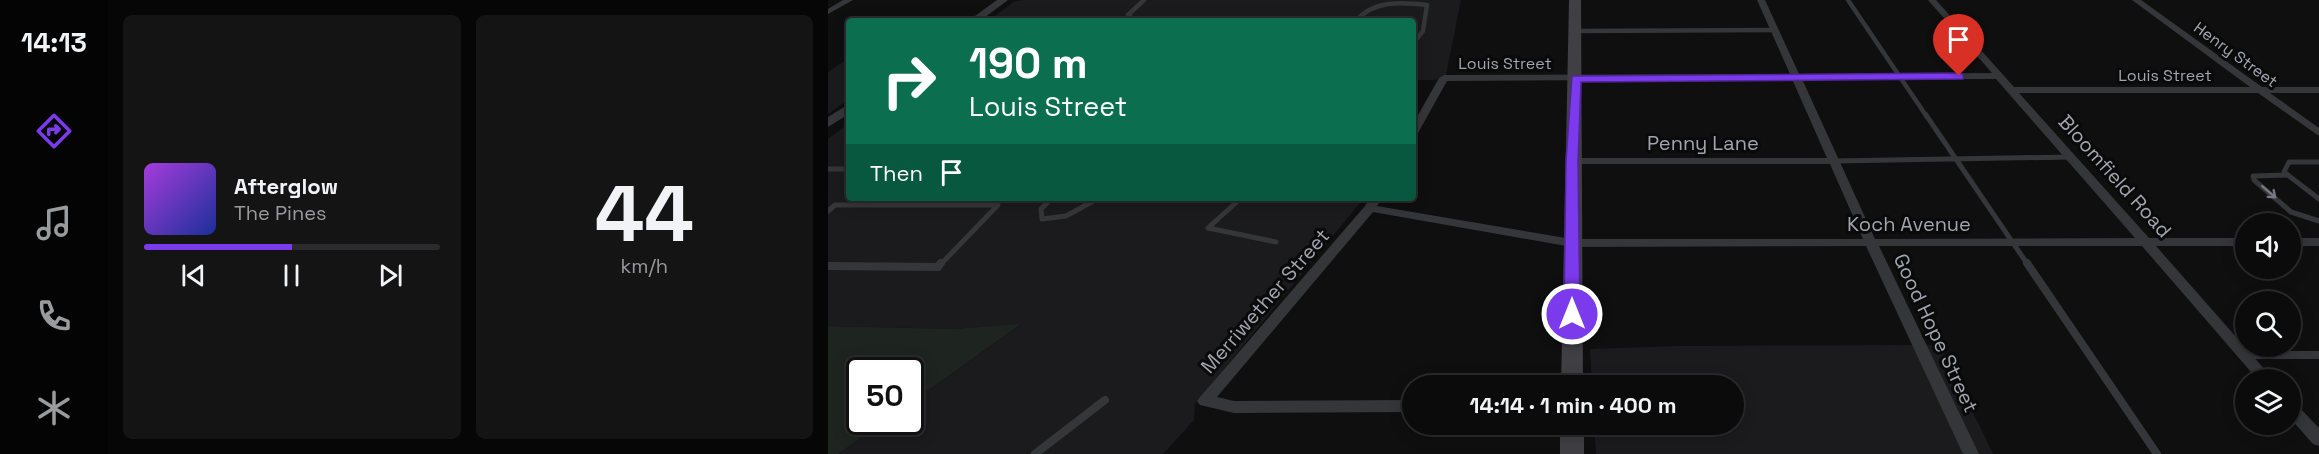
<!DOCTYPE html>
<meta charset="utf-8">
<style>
:root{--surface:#0b0b0c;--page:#141415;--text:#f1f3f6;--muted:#9a9b9d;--line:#2b2b2d;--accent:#7c3aed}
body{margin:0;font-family:"Space Grotesk",sans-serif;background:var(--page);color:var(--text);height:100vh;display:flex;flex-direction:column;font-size:22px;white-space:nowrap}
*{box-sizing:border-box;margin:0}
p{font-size:20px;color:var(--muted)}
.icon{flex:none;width:33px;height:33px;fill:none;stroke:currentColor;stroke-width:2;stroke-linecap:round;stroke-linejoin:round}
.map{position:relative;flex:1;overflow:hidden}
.panel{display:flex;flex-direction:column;gap:15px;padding:15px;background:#060607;width:720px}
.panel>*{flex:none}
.banner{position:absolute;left:18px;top:18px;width:570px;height:183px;border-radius:6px;box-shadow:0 3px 15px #0003,0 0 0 2px var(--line);background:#0b6e4f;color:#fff;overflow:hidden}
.controls{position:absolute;left:1407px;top:213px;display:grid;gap:12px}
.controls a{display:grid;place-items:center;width:66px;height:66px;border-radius:50%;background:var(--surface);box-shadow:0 3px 15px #0003,0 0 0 2px var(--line);font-size:30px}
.speed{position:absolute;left:18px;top:357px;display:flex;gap:12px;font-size:30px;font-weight:700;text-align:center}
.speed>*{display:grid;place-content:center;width:78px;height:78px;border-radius:50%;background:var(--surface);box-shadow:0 3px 15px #0003,0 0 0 2px var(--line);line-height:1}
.speed .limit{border:3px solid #111;border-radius:9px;background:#fff;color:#111}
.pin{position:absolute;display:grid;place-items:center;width:51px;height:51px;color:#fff;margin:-62px -26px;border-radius:50% 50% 50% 0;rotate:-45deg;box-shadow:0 0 6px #0007}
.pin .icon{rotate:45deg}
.me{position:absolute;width:66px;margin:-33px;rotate:0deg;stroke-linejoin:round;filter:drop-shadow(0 0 4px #0008)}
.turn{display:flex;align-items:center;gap:21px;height:126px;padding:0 24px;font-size:27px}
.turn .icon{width:78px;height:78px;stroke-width:2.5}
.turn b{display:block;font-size:42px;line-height:51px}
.then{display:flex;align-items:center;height:57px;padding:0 24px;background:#0003;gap:12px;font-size:22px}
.panel .widget{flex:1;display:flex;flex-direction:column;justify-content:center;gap:9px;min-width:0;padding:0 21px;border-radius:9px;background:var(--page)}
.panel .dial{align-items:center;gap:0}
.dial b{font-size:78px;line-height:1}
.song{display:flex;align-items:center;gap:18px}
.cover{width:72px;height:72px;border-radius:9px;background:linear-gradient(135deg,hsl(280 70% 55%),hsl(230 70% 35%))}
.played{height:6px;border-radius:3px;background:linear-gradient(90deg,var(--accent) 50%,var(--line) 50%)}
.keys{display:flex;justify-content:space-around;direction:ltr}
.panel .tiles{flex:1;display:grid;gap:15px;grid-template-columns:repeat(2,1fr)}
.trip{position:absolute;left:574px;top:375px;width:342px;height:60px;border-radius:30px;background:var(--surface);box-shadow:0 3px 15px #0003,0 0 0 2px var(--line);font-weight:600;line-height:60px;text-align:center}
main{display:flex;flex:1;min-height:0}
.menu{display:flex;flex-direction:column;width:108px;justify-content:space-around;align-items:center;background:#040405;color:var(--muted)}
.menu .icon{width:42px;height:42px}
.menu .on{color:var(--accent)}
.menu b{font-size:27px;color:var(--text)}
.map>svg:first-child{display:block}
.built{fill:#1b1b1d}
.green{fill:#1e241f}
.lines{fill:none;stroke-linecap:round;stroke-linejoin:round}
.service-far2{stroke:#353639;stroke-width:4.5}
.service-far1{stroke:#353639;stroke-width:5}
.service{stroke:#353639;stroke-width:8}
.minor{fill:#353639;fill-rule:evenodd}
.tertiary{fill:#353639;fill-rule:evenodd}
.secondary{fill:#3f3f44;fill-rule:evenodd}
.oneway{stroke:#767980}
.route{fill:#7c3aed;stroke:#51269a;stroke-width:1.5}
.labels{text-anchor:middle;stroke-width:6;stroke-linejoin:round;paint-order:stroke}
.far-street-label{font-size:16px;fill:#a2a5af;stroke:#0a0a0b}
.street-label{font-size:20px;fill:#a2a5af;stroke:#0a0a0b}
</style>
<main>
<nav class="menu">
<b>14:13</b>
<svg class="icon on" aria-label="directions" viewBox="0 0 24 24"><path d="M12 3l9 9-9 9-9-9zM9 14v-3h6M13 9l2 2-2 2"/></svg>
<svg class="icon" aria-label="music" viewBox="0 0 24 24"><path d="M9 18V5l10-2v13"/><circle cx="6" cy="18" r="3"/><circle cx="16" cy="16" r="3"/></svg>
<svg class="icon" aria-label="phone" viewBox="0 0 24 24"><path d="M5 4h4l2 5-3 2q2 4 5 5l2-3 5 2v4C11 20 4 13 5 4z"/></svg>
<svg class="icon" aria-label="climate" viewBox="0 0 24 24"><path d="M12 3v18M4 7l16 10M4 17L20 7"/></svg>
</nav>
<section class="panel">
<div class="tiles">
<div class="widget">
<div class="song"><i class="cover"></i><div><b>Afterglow</b><p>The Pines</p></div></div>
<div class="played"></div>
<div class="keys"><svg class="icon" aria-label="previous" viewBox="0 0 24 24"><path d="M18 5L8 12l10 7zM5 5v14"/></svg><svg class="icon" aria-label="pause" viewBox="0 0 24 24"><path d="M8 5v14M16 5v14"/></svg><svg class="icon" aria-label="next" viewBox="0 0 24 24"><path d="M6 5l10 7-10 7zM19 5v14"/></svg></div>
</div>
<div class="widget dial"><b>44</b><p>km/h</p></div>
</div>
</section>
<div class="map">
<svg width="1491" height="454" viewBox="0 0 1491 454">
<rect width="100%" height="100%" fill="#0f0f10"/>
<g class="built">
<path d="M195 0H633L618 75 606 80H585V21H160L186 2Z"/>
<path d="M21 58V99L0 114V72Z"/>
<path d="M21 123V198H536L367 404 366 420 335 454H10L56 422H82L83 403 192 325 124 329 0 326V139Z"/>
<path d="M1113 345 1165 454H768L766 425 906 424V386L764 385 762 349 852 346Z"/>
</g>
<path class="green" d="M193 324 83 403 82 370H32V422H56L10 454H0V326L124 329Z"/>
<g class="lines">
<g class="service-far2">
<path d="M1020 0 1099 117"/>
<path d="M308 21 300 15 316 0"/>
<path d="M528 21C545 0 574 2 599 5L595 31 585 44"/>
<path d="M748 31 946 30"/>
</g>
<g class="service-far1">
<path d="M1098 115 1200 265"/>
<path d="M1006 161 1242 157"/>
<path d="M1491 162H1461L1456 172 1491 199"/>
<path d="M0 169H21"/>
<path d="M1460 175 1425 176 1426 180 1463 212 1491 221"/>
<path d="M224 198 213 209 214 219 238 216 271 198"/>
<path d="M413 198 380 228 448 242"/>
<path d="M0 211 7 205H170L112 265"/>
</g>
<g class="service">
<path d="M1199 263 1329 454"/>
<path d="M0 266 110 267 113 263"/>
<path d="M1417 355H1491"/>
<path d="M207 454 277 400"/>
</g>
<g class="minor">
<path d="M15 0H25L0 14V9Z"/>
<path d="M929 0H937L971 74 1164 73 1100 0H1108L1186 87H1422L1304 0H1313L1434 87H1491V93H1442L1491 128V136L1430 93H1191L1321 238H1418V246H1328L1446 380H1430L1314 246H1051L1151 454H1135L1038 246 744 247 545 212 389 397 406 401 585 400V412L406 413 372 405 369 401 372 397 537 206 542 198H554L549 206 744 239H1035L1002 164H744L739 161 744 158H999L964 79 619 81 590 133 585 136V124L611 78 616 75 962 74ZM974 79H1168L1307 238 1047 239Z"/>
<rect x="1462" y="238" width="29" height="8"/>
<path d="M1462 401 1467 403 1491 428V446L1485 444 1462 418Z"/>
</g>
<g class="tertiary">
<path d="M169 0H180L152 21H140Z"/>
<path d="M21 104V114L0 127V117Z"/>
</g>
<g class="secondary">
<path d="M741 0H753L755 386H733Z"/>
<rect x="732" y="424" width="24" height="30"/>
</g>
</g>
<defs><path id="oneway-shaft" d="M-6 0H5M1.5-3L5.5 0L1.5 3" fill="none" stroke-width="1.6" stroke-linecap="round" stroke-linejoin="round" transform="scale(1.5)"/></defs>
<use class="oneway" href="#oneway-shaft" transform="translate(1441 192) rotate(41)"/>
<path class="route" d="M1131 73 1135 74V79L753 82 750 161 752 314 749 318H739L736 314 738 161 744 76Z"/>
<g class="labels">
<g class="far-street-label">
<text transform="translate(1408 54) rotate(36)" y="6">Henry Street</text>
<text x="677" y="69">Louis Street</text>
<text x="1337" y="81">Louis Street</text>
</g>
<g class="street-label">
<text x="875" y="150">Penny Lane</text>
<text transform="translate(1287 176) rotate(48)" y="7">Bloomfield Road</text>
<text x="1081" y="231">Koch Avenue</text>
<text transform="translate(437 301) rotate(-49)" y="7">Merriwether Street</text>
<text transform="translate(1108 333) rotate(65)" y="7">Good Hope Street</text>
</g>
</g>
</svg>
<div class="controls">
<a><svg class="icon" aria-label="sound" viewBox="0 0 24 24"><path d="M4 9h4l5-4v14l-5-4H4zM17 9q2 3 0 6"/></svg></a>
<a><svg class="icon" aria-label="search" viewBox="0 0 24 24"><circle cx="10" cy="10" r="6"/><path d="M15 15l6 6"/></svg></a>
<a><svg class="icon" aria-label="layers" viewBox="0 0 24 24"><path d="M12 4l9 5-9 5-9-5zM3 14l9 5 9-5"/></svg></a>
</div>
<div class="speed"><div class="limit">50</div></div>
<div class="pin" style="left:1131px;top:76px;background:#d93025"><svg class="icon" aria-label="arrive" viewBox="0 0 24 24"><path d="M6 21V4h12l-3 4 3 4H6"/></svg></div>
<svg class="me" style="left:744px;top:314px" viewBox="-20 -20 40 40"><circle r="17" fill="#7c3aed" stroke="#fff" stroke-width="3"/><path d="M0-11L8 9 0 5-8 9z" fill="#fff"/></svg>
<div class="trip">14:14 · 1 min · 400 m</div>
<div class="banner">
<div class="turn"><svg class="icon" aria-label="right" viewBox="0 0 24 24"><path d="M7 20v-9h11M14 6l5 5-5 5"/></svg><div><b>190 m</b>Louis Street</div></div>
<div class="then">Then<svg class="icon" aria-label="arrive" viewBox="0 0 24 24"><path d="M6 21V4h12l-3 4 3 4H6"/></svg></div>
</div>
</div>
</main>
